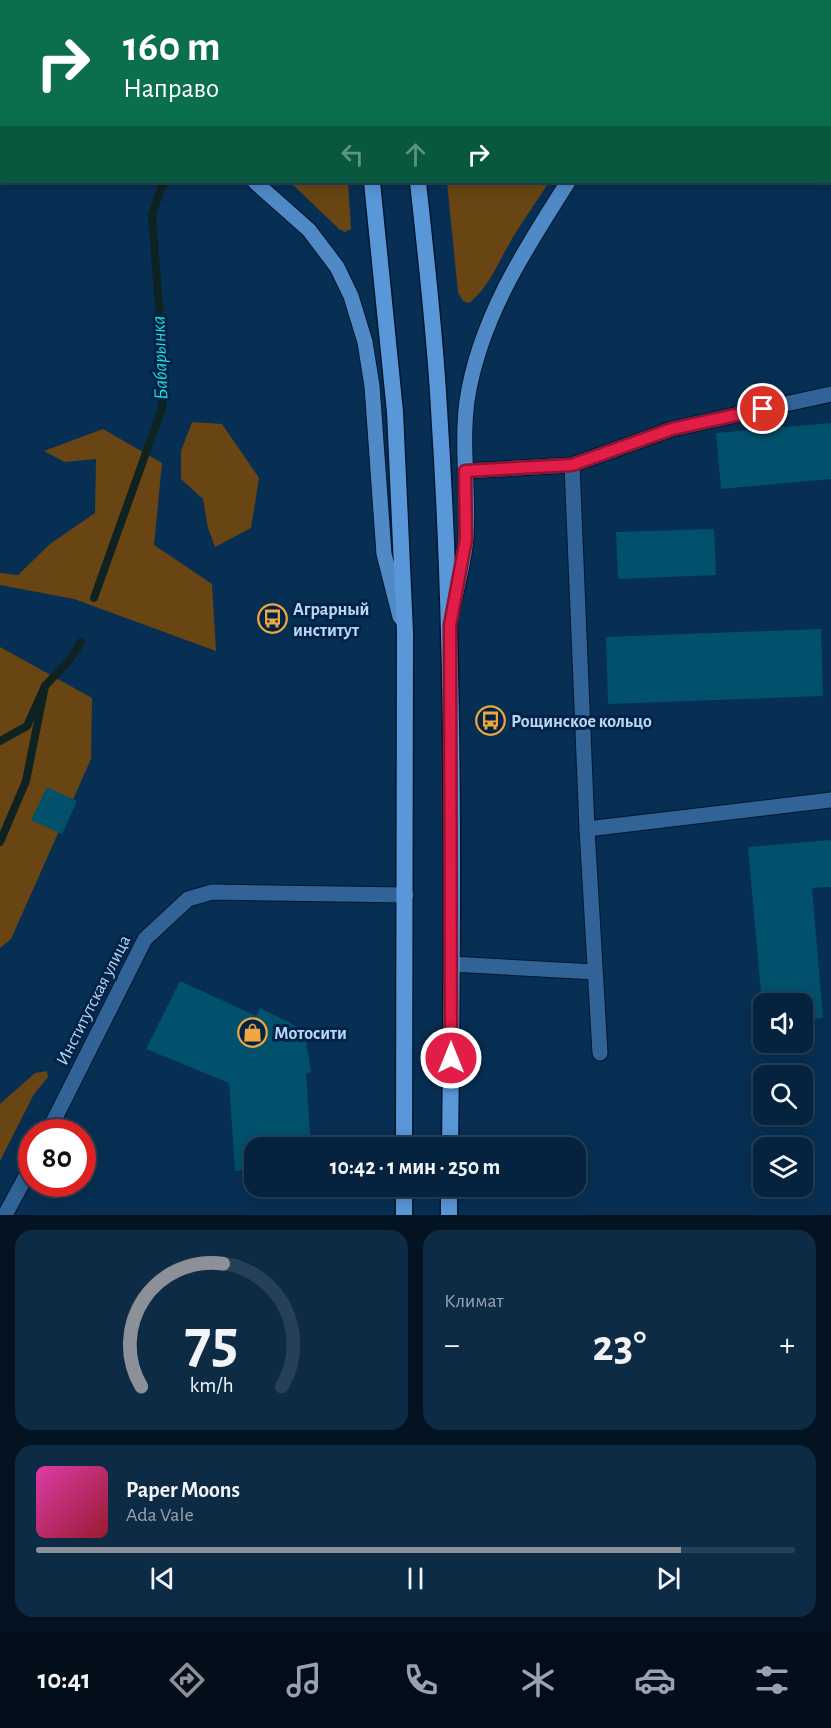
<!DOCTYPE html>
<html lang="ru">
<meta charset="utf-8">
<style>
:root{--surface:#05233e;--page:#0e2b45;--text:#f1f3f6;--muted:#97a4b0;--line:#264058;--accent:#8c9099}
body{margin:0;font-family:"Alegreya Sans",sans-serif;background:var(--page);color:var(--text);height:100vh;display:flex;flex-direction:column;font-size:22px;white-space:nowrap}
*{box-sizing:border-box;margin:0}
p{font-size:20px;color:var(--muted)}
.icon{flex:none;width:33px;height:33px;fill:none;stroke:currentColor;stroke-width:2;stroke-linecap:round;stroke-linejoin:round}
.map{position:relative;height:1215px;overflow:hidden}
.drawer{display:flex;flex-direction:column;gap:15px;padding:15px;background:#031322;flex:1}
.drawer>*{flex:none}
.guide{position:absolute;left:0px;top:0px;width:831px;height:183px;box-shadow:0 3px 15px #0003,0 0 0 2px var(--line);background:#0b6e4f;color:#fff;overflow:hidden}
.fabs{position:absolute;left:753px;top:993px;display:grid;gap:12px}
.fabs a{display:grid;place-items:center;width:60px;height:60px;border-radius:12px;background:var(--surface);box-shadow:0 3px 15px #0003,0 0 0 2px var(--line);font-size:30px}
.speed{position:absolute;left:18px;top:1119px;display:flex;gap:12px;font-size:30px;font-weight:700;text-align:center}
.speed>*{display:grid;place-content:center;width:78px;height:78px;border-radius:50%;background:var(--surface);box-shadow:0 3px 15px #0003,0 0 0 2px var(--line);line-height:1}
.speed .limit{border:9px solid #d22;background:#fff;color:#111}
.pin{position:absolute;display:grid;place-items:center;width:51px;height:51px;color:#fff;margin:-26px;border:3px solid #fff;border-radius:50%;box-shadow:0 2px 6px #0007}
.me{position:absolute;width:66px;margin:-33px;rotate:0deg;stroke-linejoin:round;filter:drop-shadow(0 0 4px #0008)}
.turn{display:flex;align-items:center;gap:21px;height:126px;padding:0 24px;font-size:27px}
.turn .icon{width:78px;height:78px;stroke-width:2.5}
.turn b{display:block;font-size:42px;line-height:51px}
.lanes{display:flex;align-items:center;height:57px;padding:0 24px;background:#0003;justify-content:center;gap:30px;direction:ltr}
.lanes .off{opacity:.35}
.big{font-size:45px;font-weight:700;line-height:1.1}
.drawer .tile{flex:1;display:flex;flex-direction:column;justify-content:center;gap:9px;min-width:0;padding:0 21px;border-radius:18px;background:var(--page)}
.drawer .dial{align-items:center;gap:0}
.dial svg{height:156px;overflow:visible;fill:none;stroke:var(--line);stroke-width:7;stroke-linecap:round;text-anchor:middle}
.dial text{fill:var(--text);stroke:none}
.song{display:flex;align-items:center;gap:18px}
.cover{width:72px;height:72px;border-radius:9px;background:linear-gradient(135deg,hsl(320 70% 55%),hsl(350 70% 35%))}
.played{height:6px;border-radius:3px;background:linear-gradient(90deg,var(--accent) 85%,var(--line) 85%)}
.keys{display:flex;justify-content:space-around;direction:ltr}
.heat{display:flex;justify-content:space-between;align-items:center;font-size:33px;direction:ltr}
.drawer .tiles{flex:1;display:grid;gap:15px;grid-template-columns:1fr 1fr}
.tile:last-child{grid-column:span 2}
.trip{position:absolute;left:244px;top:1137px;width:342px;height:60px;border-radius:18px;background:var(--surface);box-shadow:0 3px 15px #0003,0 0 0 2px var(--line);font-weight:700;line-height:60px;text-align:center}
.menu{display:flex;height:96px;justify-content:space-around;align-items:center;background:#020e19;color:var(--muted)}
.menu .icon{width:42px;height:42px}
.menu .active{color:var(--accent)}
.menu b{font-size:27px;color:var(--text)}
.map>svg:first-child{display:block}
.green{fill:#684513}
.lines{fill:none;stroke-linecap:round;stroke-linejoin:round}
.stream{stroke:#0e2321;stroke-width:8}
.building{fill:#01506c}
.minor-casing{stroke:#00162f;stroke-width:17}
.tertiary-casing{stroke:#00162f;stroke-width:17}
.primary-casing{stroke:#00162f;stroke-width:17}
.trunk-casing{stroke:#00162f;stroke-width:19}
.minor{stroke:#326396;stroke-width:15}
.tertiary{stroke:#326396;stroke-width:15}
.primary{stroke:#4f8ac7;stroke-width:15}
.trunk{stroke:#5997d8;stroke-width:16}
.route-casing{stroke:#92132f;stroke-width:15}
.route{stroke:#e11d48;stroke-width:10}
.labels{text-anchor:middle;stroke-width:6;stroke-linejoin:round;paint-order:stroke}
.poi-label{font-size:18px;font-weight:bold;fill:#bbd5f2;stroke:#002448;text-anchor:start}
.street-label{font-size:18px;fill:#bbd5f2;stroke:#002448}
.water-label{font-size:20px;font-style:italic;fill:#26d8d2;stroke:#002448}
</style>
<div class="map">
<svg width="831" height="1215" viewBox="0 0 831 1215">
<rect width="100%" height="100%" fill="#072f53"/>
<g class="green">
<path d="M290 182H348L351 229 345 232 339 229Z"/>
<path d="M447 182H549C536 203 520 224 508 246 496 267 488 288 469 303L463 301 458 292Z"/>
<path d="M192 422 222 424 259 478 251 528 215 547 208 528 203 499 181 479V451Z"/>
<path d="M103 429 162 463 154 545 212 584 216 651 74 599 0 585V573L18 575 50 544 95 513 96 459 65 462 44 451Z"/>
<path d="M0 647 92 698 91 759 11 939 0 948Z"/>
<path d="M47 1071 48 1077 34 1094 0 1161V1104L35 1073Z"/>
</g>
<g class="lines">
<g class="stream">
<path d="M94 598 162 408 161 334 152 215 161 188 166 182"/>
<path d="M0 741 27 726 45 686 71 658 81 642"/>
<path d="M0 842 26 781 45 686"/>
</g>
</g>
<g class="building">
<path d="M831 423V479L721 489 716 433Z"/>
<path d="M714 529 716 575 618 579 616 532Z"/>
<path d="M821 629 823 696 608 704 606 637Z"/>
<path d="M47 787 77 801 62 834 31 820Z"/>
<path d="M831 840V887L812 888 823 1018 802 1020V1004H762L748 847Z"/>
<path d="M180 981 256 1016 260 1008 289 1022 298 1029 306 1041 311 1072 306 1074 311 1148H255V1169L235 1171 229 1083 146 1049Z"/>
</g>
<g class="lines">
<defs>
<g id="minor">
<path d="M572 465 587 829 600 1053"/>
<path d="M465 471 572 465 672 429 831 394"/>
<path d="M587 829 831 800"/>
<path d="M451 964 595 972"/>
</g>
<g id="tertiary">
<path d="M48 1132 145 939 188 899 212 892 406 895"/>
<path d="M5 1215 32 1165"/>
</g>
<g id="primary">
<path d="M24 0 26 2"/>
<path d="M111 0 113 2"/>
<path d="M459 0 461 2"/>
<path d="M275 2 276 0"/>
<path d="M621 2 623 0"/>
<path d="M688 2 689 0"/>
<path d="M255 182 309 230 337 267 351 296 365 342 372 386 384 554 400 617"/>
<path d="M452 610C457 587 464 562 466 538 469 492 461 446 467 401 479 320 525 249 568 182"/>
</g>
<g id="trunk">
<path d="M353 0V2"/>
<path d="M399 0V2"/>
<path d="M372 182 395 412 405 632 404 1148"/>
<path d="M418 182C426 257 435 333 439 409 455 655 453 901 450 1148"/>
<path d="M404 1215V1186"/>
<path d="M449 1215V1186"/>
</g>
</defs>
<use href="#minor" class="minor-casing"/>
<use href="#tertiary" class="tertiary-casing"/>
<use href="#primary" class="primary-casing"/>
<use href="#trunk" class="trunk-casing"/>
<use href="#minor" class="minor"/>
<use href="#tertiary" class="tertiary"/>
<use href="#primary" class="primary"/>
<use href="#trunk" class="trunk"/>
</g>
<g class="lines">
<defs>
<path id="route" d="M451 1058 450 625 466 539 465 471 572 465 672 429 763 409"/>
</defs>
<use href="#route" class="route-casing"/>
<use href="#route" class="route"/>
</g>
<defs>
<symbol id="bus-ring" viewBox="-11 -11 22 22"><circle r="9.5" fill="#002448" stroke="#f0a63f" stroke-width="1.5"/><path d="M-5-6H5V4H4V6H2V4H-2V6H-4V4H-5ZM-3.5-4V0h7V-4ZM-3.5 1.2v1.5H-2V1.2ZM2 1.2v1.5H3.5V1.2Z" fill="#f0a63f"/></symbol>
<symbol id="shop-ring" viewBox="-11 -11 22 22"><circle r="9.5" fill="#002448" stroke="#f0a63f" stroke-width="1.5"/><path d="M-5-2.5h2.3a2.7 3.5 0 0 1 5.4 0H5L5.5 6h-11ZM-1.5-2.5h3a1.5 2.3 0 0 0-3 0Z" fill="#f0a63f"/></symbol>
</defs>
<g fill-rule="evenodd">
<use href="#bus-ring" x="256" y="602" width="33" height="33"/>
<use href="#bus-ring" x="474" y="704" width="33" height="33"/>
<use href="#shop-ring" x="236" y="1016" width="33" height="33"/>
</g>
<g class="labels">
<g class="poi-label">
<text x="293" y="615">Аграрный<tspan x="293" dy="21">институт</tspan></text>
<text x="511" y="727">Рощинское кольцо</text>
<text x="274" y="1039">Мотосити</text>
</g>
<g class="street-label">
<text transform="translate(93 1000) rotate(-63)" y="6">Институтская улица</text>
</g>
<g class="water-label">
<text transform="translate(159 358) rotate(-92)" y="7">Бабарынка</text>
</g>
</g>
</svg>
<div class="fabs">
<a><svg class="icon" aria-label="sound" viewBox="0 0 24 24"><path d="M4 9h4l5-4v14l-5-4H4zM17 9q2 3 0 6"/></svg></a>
<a><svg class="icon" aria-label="search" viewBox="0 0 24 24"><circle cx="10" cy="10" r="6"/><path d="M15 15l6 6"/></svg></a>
<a><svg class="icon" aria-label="layers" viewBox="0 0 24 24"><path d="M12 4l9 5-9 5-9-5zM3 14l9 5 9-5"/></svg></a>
</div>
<div class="speed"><div class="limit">80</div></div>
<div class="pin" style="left:763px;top:409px;background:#d93025"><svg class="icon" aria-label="arrive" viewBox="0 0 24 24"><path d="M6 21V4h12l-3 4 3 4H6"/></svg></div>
<svg class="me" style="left:451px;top:1058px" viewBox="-20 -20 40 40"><circle r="17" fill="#e11d48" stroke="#fff" stroke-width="3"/><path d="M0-11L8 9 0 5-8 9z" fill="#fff"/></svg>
<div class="trip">10:42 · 1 мин · 250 m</div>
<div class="guide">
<div class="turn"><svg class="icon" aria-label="right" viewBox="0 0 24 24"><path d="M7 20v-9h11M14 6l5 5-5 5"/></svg><div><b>160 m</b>Направо</div></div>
<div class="lanes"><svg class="icon off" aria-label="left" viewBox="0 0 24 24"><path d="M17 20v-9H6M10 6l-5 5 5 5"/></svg><svg class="icon off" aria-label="ahead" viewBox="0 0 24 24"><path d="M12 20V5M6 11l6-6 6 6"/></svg><svg class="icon" aria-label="right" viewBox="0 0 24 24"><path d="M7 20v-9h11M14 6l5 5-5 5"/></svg></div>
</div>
</div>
<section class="drawer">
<div class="tiles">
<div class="tile dial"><svg viewBox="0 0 100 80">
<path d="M14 69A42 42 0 1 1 86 69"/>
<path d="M14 69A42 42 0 0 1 56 6" stroke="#8c9099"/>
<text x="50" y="56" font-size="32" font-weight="700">75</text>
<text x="50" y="72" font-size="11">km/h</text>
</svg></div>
<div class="tile"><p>Климат</p>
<div class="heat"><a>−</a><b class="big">23°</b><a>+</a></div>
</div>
<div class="tile">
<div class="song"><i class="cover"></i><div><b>Paper Moons</b><p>Ada Vale</p></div></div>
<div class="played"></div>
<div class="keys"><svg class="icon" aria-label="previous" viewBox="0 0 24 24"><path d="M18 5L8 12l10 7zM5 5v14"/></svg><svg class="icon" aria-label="pause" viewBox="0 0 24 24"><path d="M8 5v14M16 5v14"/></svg><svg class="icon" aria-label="next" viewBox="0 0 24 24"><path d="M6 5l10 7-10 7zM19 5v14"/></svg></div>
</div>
</div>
</section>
<nav class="menu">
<b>10:41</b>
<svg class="icon active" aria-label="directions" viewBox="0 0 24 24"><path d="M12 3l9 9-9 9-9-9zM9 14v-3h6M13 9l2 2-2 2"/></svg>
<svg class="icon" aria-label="music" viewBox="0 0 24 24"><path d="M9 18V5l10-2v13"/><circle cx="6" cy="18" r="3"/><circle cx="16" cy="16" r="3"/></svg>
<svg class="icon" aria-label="phone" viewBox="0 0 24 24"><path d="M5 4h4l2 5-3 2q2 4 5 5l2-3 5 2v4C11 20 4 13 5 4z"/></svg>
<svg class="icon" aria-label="climate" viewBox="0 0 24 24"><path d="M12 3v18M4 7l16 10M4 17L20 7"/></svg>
<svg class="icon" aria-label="car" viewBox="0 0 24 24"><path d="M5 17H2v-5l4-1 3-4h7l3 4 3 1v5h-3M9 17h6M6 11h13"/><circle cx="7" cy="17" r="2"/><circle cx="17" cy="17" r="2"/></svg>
<svg class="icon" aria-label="filters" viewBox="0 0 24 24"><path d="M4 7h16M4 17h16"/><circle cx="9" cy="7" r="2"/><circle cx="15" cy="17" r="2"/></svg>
</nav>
